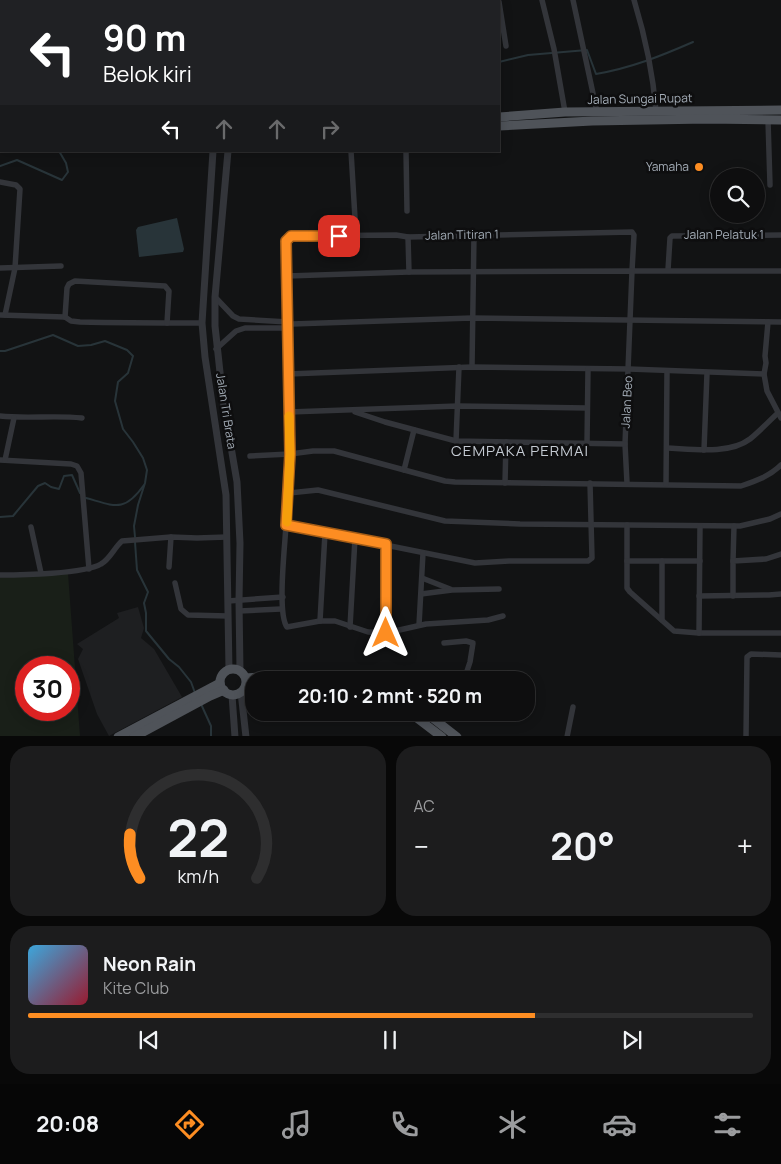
<!DOCTYPE html>
<html lang="id">
<meta charset="utf-8">
<style>
:root{--surface:#0e0e0f;--page:#1c1c1d;--text:#f1f3f6;--muted:#9b9c9e;--line:#2e2e2f;--accent:#fd8d22}
body{margin:0;font-family:Manrope,sans-serif;background:var(--page);color:var(--text);height:100vh;display:flex;flex-direction:column;font-size:19px;white-space:nowrap}
*{box-sizing:border-box;margin:0}
p{font-size:16px;color:var(--muted)}
.icon{flex:none;width:28px;height:28px;fill:none;stroke:currentColor;stroke-width:2;stroke-linecap:round;stroke-linejoin:round}
.map{position:relative;height:736px;overflow:hidden}
.drawer{display:flex;flex-direction:column;gap:10px;padding:10px;background:#080808;flex:1}
.drawer>*{flex:none}
.top-card{position:absolute;left:0px;top:0px;width:500px;height:152px;box-shadow:0 2px 12px #0003,0 0 0 1px var(--line);background:#202124;color:#fff;overflow:hidden}
.fabs{position:absolute;left:710px;top:168px;display:grid;gap:10px}
.fabs a{display:grid;place-items:center;width:55px;height:55px;border-radius:50%;background:var(--surface);box-shadow:0 2px 12px #0003,0 0 0 1px var(--line);font-size:25px}
.speed{position:absolute;left:15px;top:656px;display:flex;gap:10px;font-size:25px;font-weight:700;text-align:center}
.speed>*{display:grid;place-content:center;width:65px;height:65px;border-radius:50%;background:var(--surface);box-shadow:0 2px 12px #0003,0 0 0 1px var(--line);line-height:1}
.speed .limit{border:8px solid #d22;background:#fff;color:#111}
.pin{position:absolute;display:grid;place-items:center;width:42px;height:42px;color:#fff;margin:-21px;border-radius:10px;box-shadow:0 2px 8px #0006}
.me{position:absolute;width:55px;margin:-28px;rotate:0deg;stroke-linejoin:round;filter:drop-shadow(0 0 4px #0008)}
.turn{display:flex;align-items:center;gap:18px;height:105px;padding:0 20px;font-size:22px}
.turn .icon{width:65px;height:65px;stroke-width:2.5}
.turn b{display:block;font-size:35px;line-height:42px}
.lanes{display:flex;align-items:center;height:48px;padding:0 20px;background:#0003;justify-content:center;gap:25px;direction:ltr}
.lanes .off{opacity:.35}
.big{font-size:38px;font-weight:700;line-height:1.1}
.drawer .card{flex:1;display:flex;flex-direction:column;justify-content:center;gap:8px;min-width:0;padding:0 18px;border-radius:20px;background:var(--page)}
.drawer .dial{align-items:center;gap:0}
.dial svg{height:130px;overflow:visible;fill:none;stroke:var(--line);stroke-width:7;stroke-linecap:round;text-anchor:middle}
.dial text{fill:var(--text);stroke:none}
.song{display:flex;align-items:center;gap:15px}
.cover{width:60px;height:60px;border-radius:8px;background:linear-gradient(135deg,hsl(200 70% 55%),hsl(350 70% 35%))}
.played{height:5px;border-radius:2px;background:linear-gradient(90deg,var(--accent) 70%,var(--line) 70%)}
.keys{display:flex;justify-content:space-around;direction:ltr}
.heat{display:flex;justify-content:space-between;align-items:center;font-size:28px;direction:ltr}
.drawer .tiles{flex:1;display:grid;gap:10px;grid-template-columns:1fr 1fr}
.card:last-child{grid-column:span 2}
.trip{position:absolute;left:245px;top:671px;width:290px;height:50px;border-radius:20px;background:var(--surface);box-shadow:0 2px 12px #0003,0 0 0 1px var(--line);font-weight:700;line-height:50px;text-align:center}
.tabs{display:flex;height:80px;justify-content:space-around;align-items:center;background:#060606;color:var(--muted)}
.tabs .icon{width:35px;height:35px}
.tabs .current{color:var(--accent)}
.tabs b{font-size:22px;color:var(--text)}
.map>svg:first-child{display:block}
.built{fill:#1e1f21}
.green{fill:#191f18;fill-rule:evenodd}
.water{fill:#283439}
.lines{fill:none;stroke-linecap:round;stroke-linejoin:round}
.stream{stroke:#283439;stroke-width:2}
.minor{stroke:#33353a;stroke-width:5.5}
.tertiary{stroke:#33353a;stroke-width:7}
.primary{stroke:#4f5359;stroke-width:9}
.route-casing{stroke:#a45c16;stroke-width:12}
.route{stroke:#fd8d22;stroke-width:9}
.slow{stroke:#f59e0b;stroke-width:9}
.poi-dot{fill:#fd8d22;stroke:#0e0e0f;stroke-width:2}
.labels{text-anchor:middle;stroke-width:5;stroke-linejoin:round;paint-order:stroke}
.street-label{font-size:12px;fill:#a3acb6;stroke:#0e0e0f}
.poi-label{font-size:12px;fill:#a3acb6;stroke:#0e0e0f;text-anchor:end}
.quarter-label{font-size:15px;letter-spacing:1px;fill:#c4cad2;stroke:#0e0e0f}
</style>
<div class="map">
<svg width="781" height="737" viewBox="0 0 781 737">
<rect width="100%" height="100%" fill="#121314"/>
<path class="built" d="M138 607 144 628 141 638 154 649 182 697 109 736 97 714 78 659 83 649 77 644 119 618 117 613Z"/>
<path class="green" d="M68 573 80 736H0V577ZM26 668H69V710H26Z"/>
<path class="water" d="M177 218 184 249 183 252 139 257 136 230 138 227Z"/>
<g class="lines">
<g class="stream">
<path d="M89 1 91 0"/>
<path d="M499 62 528 55 587 50 596 74C631 68 661 56 693 42"/>
<path d="M0 166 17 160 62 180 68 172 66 163 59 151"/>
<path d="M0 351H5L53 335 78 346 91 345 105 341 127 350 133 356 128 373 118 382 115 401 123 429 133 442 143 458 147 470 145 483 138 505 134 526 135 537"/>
<path d="M86 498C115 506 124 513 144 485"/>
<path d="M0 517 13 516 38 486 45 483 51 487 59 489 64 476 72 475 80 493"/>
<path d="M135 542 137 570 148 592 144 603 146 613V631L169 659 179 667 191 682 195 693"/>
<path d="M201 704 211 726V737"/>
</g>
<g class="minor">
<path d="M156 0V1"/>
<path d="M326 0V1"/>
<path d="M394 0 395 1"/>
<path d="M404 0V1"/>
<path d="M466 0 467 1"/>
<path d="M542 0 554 49 565 112"/>
<path d="M573 0 597 112"/>
<path d="M634 0C645 36 653 74 656 111"/>
<path d="M175 1 187 0"/>
<path d="M241 1V0"/>
<path d="M428 1V0"/>
<path d="M487 1 493 0"/>
<path d="M499 2 506 46"/>
<path d="M768 120 770 185"/>
<path d="M351 151 356 235"/>
<path d="M406 151 407 211"/>
<path d="M0 182 16 185 20 189 15 268 5 315"/>
<path d="M408 237 409 272"/>
<path d="M0 268 61 266"/>
<path d="M668 270 670 238 672 236 781 235"/>
<path d="M781 271H632L634 235 632 232 408 237 396 235 291 236 286 241 290 454 289 493 318 490 445 521 520 524 740 526 770 519 781 514"/>
<path d="M287 276 409 272 632 271 625 444 627 483"/>
<path d="M215 297 233 316 239 319 288 322"/>
<path d="M0 315 65 317 71 321 80 322C121 323 161 323 202 323"/>
<path d="M65 317 67 288 69 284 75 281 165 286 169 291 167 323"/>
<path d="M768 322 765 356 766 363 764 374 767 391 781 418"/>
<path d="M216 349 236 331 245 328H287L292 324 472 318 781 322"/>
<path d="M472 367 474 235"/>
<path d="M288 374 472 367 629 369 764 374"/>
<path d="M289 412 458 406 587 408"/>
<path d="M355 412 385 422 456 441 625 444"/>
<path d="M0 416C27 419 55 415 82 418"/>
<path d="M456 441 459 367"/>
<path d="M587 444 588 369"/>
<path d="M667 448C691 449 729 455 750 439 760 431 769 421 778 413"/>
<path d="M704 450 707 373"/>
<path d="M250 456 290 454 313 451H334L445 481 455 482 741 486C756 481 770 476 781 465"/>
<path d="M0 460 71 464 77 466 81 473 89 569"/>
<path d="M5 460 14 418"/>
<path d="M404 470 414 430"/>
<path d="M505 483 506 442"/>
<path d="M666 484 667 372"/>
<path d="M286 525 289 493"/>
<path d="M627 525V588L630 592 674 631 699 633H781"/>
<path d="M31 527 41 573"/>
<path d="M627 561H700"/>
<path d="M662 561V620"/>
<path d="M733 561 734 526"/>
<path d="M169 567 171 537 197 538 227 537"/>
<path d="M0 575C21 575 84 574 101 564 110 559 114 548 122 541L171 537"/>
<path d="M422 578 450 589"/>
<path d="M175 583 181 609 188 615 228 616"/>
<path d="M421 594 452 590 499 589"/>
<path d="M699 596 769 595 781 594"/>
<path d="M733 596V561L766 559 781 554"/>
<path d="M228 601 283 597"/>
<path d="M239 611 281 609"/>
<path d="M503 616 488 620 426 624 386 633 368 632 335 621H320L287 627C277 614 285 545 286 525L475 563 509 561H588L592 558 590 483"/>
<path d="M320 621 325 533"/>
<path d="M419 625 423 553"/>
<path d="M350 627 355 538"/>
<path d="M386 633V544"/>
<path d="M699 633 700 526"/>
<path d="M444 643 466 641 473 643 470 662 464 680"/>
<path d="M436 722 444 712"/>
<path d="M567 737 573 707"/>
<path d="M746 737 747 657 751 654 781 655"/>
</g>
<g class="tertiary">
<path d="M213 151 202 323 205 357 226 495 229 670"/>
<path d="M228 151 215 297V326L223 400 237 482 240 543 239 601 240 671"/>
<path d="M241 692 246 737"/>
<path d="M232 695 235 737"/>
</g>
<g class="primary">
<path d="M0 16 1 17"/>
<path d="M499 117 565 112 781 110"/>
<path d="M499 126 592 121 707 119 781 120"/>
<circle cx="233" cy="682" r="13"/>
<path d="M246 678 275 676 336 678 346 680"/>
<path d="M409 712 442 737"/>
<path d="M425 712 457 737"/>
<path d="M118 737 220 683"/>
<path d="M134 737 210 696 224 690"/>
</g>
</g>
<g class="lines">
<defs>
<path id="route" d="M339 236H291L286 241 290 454 286 525 386 544V633"/>
</defs>
<use href="#route" class="route-casing"/>
<use href="#route" class="route"/>
<path class="slow" d="M287 522 290 454 289 416"/>
</g>
<circle class="poi-dot" cx="699" cy="167" r="5"/>
<g class="labels">
<g class="street-label">
<text transform="translate(640 99) rotate(-1)" y="4">Jalan Sungai Rupat</text>
<text transform="translate(462 235) rotate(-1)" y="4">Jalan Titiran 1</text>
<text x="724" y="239">Jalan Pelatuk 1</text>
<text transform="translate(627 402) rotate(-87)" y="4">Jalan Beo</text>
<text transform="translate(226 411) rotate(81)" y="4">Jalan Tri Brata</text>
</g>
<g class="poi-label">
<text x="689" y="171">Yamaha</text>
</g>
<g class="quarter-label">
<text x="520" y="456">CEMPAKA PERMAI</text>
</g>
</g>
</svg>
<div class="fabs">
<a><svg class="icon" aria-label="search" viewBox="0 0 24 24"><circle cx="10" cy="10" r="6"/><path d="M15 15l6 6"/></svg></a>
</div>
<div class="speed"><div class="limit">30</div></div>
<div class="pin" style="left:339px;top:236px;background:#d93025"><svg class="icon" aria-label="arrive" viewBox="0 0 24 24"><path d="M6 21V4h12l-3 4 3 4H6"/></svg></div>
<svg class="me" style="left:386px;top:633px" viewBox="-20 -20 40 40"><path d="M0-17L14 15 0 8-14 15z" fill="#fd8d22" stroke="#fff" stroke-width="4"/></svg>
<div class="trip">20:10 · 2 mnt · 520 m</div>
<div class="top-card">
<div class="turn"><svg class="icon" aria-label="left" viewBox="0 0 24 24"><path d="M17 20v-9H6M10 6l-5 5 5 5"/></svg><div><b>90 m</b>Belok kiri</div></div>
<div class="lanes"><svg class="icon" aria-label="left" viewBox="0 0 24 24"><path d="M17 20v-9H6M10 6l-5 5 5 5"/></svg><svg class="icon off" aria-label="ahead" viewBox="0 0 24 24"><path d="M12 20V5M6 11l6-6 6 6"/></svg><svg class="icon off" aria-label="ahead" viewBox="0 0 24 24"><path d="M12 20V5M6 11l6-6 6 6"/></svg><svg class="icon off" aria-label="right" viewBox="0 0 24 24"><path d="M7 20v-9h11M14 6l5 5-5 5"/></svg></div>
</div>
</div>
<section class="drawer">
<div class="tiles">
<div class="card dial"><svg viewBox="0 0 100 80">
<path d="M14 69A42 42 0 1 1 86 69"/>
<path d="M14 69A42 42 0 0 1 8 42" stroke="#fd8d22"/>
<text x="50" y="56" font-size="32" font-weight="700">22</text>
<text x="50" y="72" font-size="11">km/h</text>
</svg></div>
<div class="card"><p>AC</p>
<div class="heat"><a>−</a><b class="big">20°</b><a>+</a></div>
</div>
<div class="card">
<div class="song"><i class="cover"></i><div><b>Neon Rain</b><p>Kite Club</p></div></div>
<div class="played"></div>
<div class="keys"><svg class="icon" aria-label="previous" viewBox="0 0 24 24"><path d="M18 5L8 12l10 7zM5 5v14"/></svg><svg class="icon" aria-label="pause" viewBox="0 0 24 24"><path d="M8 5v14M16 5v14"/></svg><svg class="icon" aria-label="next" viewBox="0 0 24 24"><path d="M6 5l10 7-10 7zM19 5v14"/></svg></div>
</div>
</div>
</section>
<nav class="tabs">
<b>20:08</b>
<svg class="icon current" aria-label="directions" viewBox="0 0 24 24"><path d="M12 3l9 9-9 9-9-9zM9 14v-3h6M13 9l2 2-2 2"/></svg>
<svg class="icon" aria-label="music" viewBox="0 0 24 24"><path d="M9 18V5l10-2v13"/><circle cx="6" cy="18" r="3"/><circle cx="16" cy="16" r="3"/></svg>
<svg class="icon" aria-label="phone" viewBox="0 0 24 24"><path d="M5 4h4l2 5-3 2q2 4 5 5l2-3 5 2v4C11 20 4 13 5 4z"/></svg>
<svg class="icon" aria-label="climate" viewBox="0 0 24 24"><path d="M12 3v18M4 7l16 10M4 17L20 7"/></svg>
<svg class="icon" aria-label="car" viewBox="0 0 24 24"><path d="M5 17H2v-5l4-1 3-4h7l3 4 3 1v5h-3M9 17h6M6 11h13"/><circle cx="7" cy="17" r="2"/><circle cx="17" cy="17" r="2"/></svg>
<svg class="icon" aria-label="filters" viewBox="0 0 24 24"><path d="M4 7h16M4 17h16"/><circle cx="9" cy="7" r="2"/><circle cx="15" cy="17" r="2"/></svg>
</nav>
